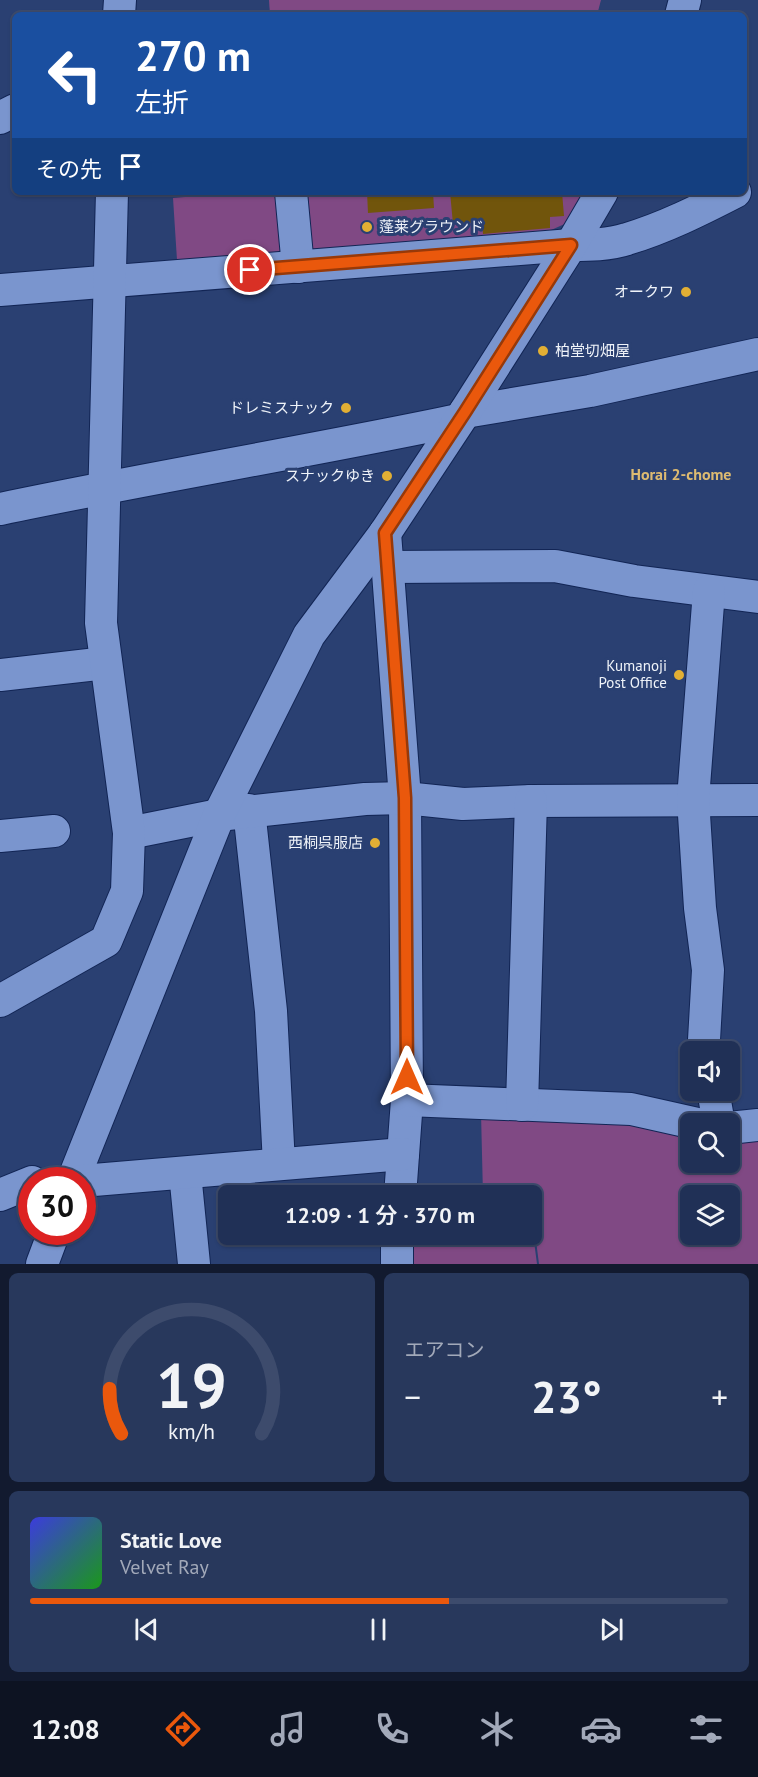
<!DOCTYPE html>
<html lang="ja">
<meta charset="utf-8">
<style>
:root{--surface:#203056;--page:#28385c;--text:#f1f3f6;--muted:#a2a9b9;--line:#3d4b6c;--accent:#ea580c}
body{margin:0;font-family:"PT Sans","Noto Sans JP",sans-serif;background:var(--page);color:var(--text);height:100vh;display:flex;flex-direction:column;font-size:22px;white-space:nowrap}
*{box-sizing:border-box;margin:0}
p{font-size:20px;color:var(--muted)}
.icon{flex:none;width:33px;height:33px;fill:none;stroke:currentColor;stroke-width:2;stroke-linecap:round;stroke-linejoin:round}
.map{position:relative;height:1264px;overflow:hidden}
.panel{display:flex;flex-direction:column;gap:9px;padding:9px;background:#121a2f;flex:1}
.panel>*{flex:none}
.top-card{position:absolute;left:12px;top:12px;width:735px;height:183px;border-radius:9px;box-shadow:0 2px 4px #0004,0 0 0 2px var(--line);background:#1a4fa0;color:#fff;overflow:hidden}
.buttons{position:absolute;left:680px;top:1041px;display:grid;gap:12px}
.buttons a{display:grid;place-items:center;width:60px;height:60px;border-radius:9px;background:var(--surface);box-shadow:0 2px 4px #0004,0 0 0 2px var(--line);font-size:30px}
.speed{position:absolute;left:18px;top:1167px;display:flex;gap:12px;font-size:30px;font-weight:700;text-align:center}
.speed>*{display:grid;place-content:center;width:78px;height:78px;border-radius:50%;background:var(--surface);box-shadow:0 2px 4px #0004,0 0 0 2px var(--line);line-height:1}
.speed .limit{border:9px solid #d22;background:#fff;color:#111}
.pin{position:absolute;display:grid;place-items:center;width:51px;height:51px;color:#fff;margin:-26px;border:3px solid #fff;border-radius:50%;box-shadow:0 2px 6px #0007}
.me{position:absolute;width:66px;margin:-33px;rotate:0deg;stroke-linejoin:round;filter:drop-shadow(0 0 4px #0008)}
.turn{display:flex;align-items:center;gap:21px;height:126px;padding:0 24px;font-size:27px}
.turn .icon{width:78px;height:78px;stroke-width:2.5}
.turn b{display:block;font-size:42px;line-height:51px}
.then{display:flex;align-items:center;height:57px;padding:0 24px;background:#0003;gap:12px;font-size:22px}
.big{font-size:45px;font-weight:600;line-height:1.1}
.panel .tile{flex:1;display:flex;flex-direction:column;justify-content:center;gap:9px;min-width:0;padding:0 21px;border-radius:9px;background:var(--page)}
.panel .dial{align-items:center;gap:0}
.dial svg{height:156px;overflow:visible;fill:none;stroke:var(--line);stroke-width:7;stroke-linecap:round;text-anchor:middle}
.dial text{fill:var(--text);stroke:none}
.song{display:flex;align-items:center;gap:18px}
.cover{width:72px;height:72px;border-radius:9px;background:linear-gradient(135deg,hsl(240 70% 55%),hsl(120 70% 35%))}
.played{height:6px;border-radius:3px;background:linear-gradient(90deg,var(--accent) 60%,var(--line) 60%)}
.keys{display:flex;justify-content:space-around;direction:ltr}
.heat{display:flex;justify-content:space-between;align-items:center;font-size:33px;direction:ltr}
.panel .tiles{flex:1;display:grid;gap:9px;grid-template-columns:1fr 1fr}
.tile:last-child{grid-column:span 2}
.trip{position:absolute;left:218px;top:1185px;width:324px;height:60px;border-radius:9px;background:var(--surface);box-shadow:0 2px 4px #0004,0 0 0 2px var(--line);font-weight:600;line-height:60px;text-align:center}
.dock{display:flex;height:96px;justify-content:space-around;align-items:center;background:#0d1322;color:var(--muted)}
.dock .icon{width:42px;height:42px}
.dock .on{color:var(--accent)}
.dock b{font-size:27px;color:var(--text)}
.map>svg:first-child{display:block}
.green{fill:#804984;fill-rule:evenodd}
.building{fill:#71550c}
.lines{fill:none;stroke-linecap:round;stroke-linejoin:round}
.minor-casing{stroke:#122555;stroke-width:34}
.minor{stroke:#7a95ce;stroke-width:32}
.route-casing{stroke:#983908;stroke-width:15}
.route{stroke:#ea580c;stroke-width:10}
.poi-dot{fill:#e2af34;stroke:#2a4072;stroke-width:2}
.labels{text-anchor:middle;stroke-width:6;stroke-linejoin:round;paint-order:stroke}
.poi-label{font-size:15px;fill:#eff3f9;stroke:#2a4072;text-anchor:end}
.neighbourhood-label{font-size:16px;font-weight:bold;fill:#ddba71;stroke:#2a4072}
</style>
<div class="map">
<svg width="758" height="1264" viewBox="0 0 758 1264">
<rect width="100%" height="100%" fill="#2a4072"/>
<g class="green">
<path d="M269 0H601L597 15H270Z"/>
<path d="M185 192H583L569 222 549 231 177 260 173 198 185 197Z"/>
<path d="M481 1113 630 1116 690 1130V1162H729V1135L758 1133V1264H539L534 1225 531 1224V1196L483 1195ZM690 1196H729V1234H690Z"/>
<path d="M532 1226 537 1264H409L407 1243 446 1235 531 1234Z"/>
</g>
<g class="building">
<path d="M367 192H433L434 208 368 213Z"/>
<path d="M450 192H562L564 216 550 217V228L483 234 482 222 453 224Z"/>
</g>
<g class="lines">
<defs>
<g id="minor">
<path d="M119 15 120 0"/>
<path d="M681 15 685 0"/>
<path d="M0 118 15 110"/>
<path d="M291 192 298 267"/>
<path d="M0 290 571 245C589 245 609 245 627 239 664 228 700 210 735 192"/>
<path d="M465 412 590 391 758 354"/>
<path d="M0 509C152 477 306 452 459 420"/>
<path d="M385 533 405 798 407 1100 400 1196"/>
<path d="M389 567 555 566 634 581 758 597"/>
<path d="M0 675 106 663"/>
<path d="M249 810 271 1011 279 1164"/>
<path d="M129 833 219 815 365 799 405 798 463 804 531 801 758 800"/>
<path d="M0 836 54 831"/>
<path d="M0 1001 106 941 127 891 129 833 101 623 112 192"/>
<path d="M706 1052 704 1040 708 970 700 908 693 799 709 591"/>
<path d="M713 1090 719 1124"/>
<path d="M407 1100 631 1109 698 1124"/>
<path d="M522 1105 531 801"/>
<path d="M729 1128 758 1125"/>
<path d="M185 1173 194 1264"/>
<path d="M73 1180 219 815 309 635 385 533 465 412 571 245 602 192"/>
<path d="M82 1181 403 1154"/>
<path d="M0 1195 32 1182"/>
<path d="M42 1264 54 1232"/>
<path d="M397 1264V1234"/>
</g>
</defs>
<use href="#minor" class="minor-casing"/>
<use href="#minor" class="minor"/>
</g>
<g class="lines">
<defs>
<path id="route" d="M250 270 571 245 465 412 385 533 405 798 407 1077"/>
</defs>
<use href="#route" class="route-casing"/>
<use href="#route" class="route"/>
</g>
<g class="poi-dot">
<circle cx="367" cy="227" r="6"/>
<circle cx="686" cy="292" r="6"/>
<circle cx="543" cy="351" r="6"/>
<circle cx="346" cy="408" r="6"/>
<circle cx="387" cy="476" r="6"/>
<circle cx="679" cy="675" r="6"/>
<circle cx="375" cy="843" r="6"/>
</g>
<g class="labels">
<g class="poi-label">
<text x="379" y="232" text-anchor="start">蓬莱グラウンド</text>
<text x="674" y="297">オークワ</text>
<text x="555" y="356" text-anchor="start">柏堂切畑屋</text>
<text x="334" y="413">ドレミスナック</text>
<text x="375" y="481">スナックゆき</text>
<text x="667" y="671">Kumanoji<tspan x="667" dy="17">Post Office</tspan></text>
<text x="363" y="848">西桐呉服店</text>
</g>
<g class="neighbourhood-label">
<text x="681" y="480">Horai 2-chome</text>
</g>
</g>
</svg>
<div class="buttons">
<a><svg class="icon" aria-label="sound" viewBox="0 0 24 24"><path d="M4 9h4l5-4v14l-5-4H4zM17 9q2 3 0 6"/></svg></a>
<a><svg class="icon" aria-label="search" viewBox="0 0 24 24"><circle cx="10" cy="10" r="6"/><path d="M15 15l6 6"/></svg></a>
<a><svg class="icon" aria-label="layers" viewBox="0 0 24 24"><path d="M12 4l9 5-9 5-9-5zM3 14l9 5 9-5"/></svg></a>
</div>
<div class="speed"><div class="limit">30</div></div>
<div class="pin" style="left:250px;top:270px;background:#d93025"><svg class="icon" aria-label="arrive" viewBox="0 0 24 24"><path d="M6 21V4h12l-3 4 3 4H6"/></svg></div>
<svg class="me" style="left:407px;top:1077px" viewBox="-20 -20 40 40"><path d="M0-17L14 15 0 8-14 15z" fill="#ea580c" stroke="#fff" stroke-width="4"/></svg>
<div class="trip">12:09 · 1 分 · 370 m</div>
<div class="top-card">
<div class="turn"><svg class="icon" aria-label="left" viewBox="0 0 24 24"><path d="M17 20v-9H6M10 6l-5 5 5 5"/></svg><div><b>270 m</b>左折</div></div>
<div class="then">その先<svg class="icon" aria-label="arrive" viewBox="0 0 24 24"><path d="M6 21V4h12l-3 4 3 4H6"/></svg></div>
</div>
</div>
<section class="panel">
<div class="tiles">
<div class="tile dial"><svg viewBox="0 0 100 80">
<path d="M14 69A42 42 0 1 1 86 69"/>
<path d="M14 69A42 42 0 0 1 8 46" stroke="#ea580c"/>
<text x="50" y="56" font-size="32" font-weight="700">19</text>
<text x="50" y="72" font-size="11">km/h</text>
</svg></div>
<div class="tile"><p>エアコン</p>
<div class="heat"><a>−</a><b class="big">23°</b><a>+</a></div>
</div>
<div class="tile">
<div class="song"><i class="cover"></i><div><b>Static Love</b><p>Velvet Ray</p></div></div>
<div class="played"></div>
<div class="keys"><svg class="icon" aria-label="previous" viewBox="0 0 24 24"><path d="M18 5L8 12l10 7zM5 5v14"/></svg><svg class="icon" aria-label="pause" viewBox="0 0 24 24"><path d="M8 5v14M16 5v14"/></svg><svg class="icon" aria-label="next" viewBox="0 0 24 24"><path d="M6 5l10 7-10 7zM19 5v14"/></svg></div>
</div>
</div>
</section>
<nav class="dock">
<b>12:08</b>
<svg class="icon on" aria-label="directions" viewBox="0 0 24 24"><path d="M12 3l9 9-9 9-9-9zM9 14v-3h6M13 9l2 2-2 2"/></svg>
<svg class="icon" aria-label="music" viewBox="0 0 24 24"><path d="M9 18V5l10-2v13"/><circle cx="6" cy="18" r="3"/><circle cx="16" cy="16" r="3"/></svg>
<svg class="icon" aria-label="phone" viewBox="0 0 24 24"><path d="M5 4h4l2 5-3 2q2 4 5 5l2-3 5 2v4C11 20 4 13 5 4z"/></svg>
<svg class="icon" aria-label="climate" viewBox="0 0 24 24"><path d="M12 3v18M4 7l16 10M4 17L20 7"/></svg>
<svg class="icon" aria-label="car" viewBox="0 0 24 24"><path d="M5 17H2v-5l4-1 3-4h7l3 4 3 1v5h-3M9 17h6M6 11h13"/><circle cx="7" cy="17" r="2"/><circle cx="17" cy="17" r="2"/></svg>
<svg class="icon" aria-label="filters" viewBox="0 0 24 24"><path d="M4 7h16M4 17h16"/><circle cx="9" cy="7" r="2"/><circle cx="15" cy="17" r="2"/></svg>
</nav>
